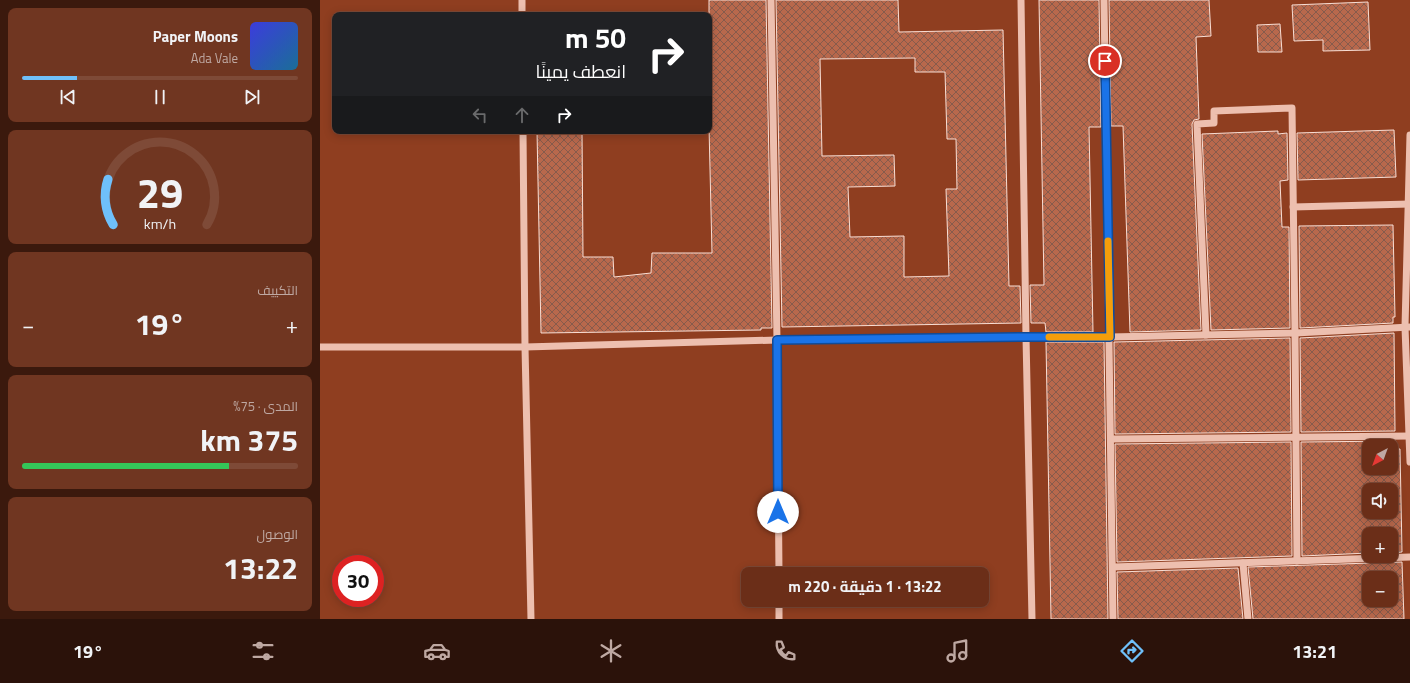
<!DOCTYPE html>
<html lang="ar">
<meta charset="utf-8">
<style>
:root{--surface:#6b2e18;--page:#703621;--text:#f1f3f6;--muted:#bea8a2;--line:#7e4a37;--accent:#6fc0fa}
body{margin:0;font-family:"Titillium Web",Cairo,sans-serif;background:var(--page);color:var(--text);direction:rtl;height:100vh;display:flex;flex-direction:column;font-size:15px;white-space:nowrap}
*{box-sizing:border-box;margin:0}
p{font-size:13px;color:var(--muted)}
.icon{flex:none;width:22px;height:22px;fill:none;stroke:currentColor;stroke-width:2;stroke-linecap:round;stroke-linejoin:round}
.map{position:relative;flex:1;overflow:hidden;direction:ltr}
.details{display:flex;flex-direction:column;gap:8px;padding:8px;background:#3b190d;width:320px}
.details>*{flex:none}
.guide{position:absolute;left:12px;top:12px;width:380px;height:122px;border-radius:8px;box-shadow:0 2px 10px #0003,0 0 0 1px var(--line);direction:rtl;background:#202124;color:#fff;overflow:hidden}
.needle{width:26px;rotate:221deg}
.buttons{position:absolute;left:1042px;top:439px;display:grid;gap:8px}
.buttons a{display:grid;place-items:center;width:36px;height:36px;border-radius:8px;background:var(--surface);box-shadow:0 2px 10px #0003,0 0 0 1px var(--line);font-size:20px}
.speed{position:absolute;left:12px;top:555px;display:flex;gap:8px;font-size:20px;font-weight:700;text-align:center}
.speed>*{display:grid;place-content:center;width:52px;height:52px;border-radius:50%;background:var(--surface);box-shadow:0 2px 10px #0003,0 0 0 1px var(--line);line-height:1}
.speed .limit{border:6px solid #d22;background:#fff;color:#111}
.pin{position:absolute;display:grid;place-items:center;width:34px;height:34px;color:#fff;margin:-17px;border:2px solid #fff;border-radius:50%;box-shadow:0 1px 4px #0007}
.me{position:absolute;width:44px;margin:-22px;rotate:0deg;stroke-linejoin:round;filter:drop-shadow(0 0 3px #0008)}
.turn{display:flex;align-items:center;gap:14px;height:84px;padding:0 20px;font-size:18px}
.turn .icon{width:52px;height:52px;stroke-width:2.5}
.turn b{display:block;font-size:28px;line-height:34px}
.lanes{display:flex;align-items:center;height:38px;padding:0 20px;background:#0003;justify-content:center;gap:20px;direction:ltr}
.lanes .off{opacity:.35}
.big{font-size:30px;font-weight:700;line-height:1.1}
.details .card{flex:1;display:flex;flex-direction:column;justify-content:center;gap:6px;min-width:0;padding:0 14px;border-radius:8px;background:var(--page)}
.details .dial{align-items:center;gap:0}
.dial svg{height:104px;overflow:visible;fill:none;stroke:var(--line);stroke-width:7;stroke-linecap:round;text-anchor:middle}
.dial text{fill:var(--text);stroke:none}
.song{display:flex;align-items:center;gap:12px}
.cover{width:48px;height:48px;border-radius:6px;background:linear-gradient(135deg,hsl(240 70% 55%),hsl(200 70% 35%))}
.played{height:4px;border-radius:2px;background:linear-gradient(90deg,var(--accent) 20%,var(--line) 20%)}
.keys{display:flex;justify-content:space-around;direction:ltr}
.heat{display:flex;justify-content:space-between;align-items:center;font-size:22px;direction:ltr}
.charge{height:6px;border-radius:3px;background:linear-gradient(90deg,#34c759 75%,var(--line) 0)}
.trip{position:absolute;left:421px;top:567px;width:248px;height:40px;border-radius:8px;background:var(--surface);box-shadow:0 2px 10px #0003,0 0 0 1px var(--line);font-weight:700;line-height:40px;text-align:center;direction:rtl}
.dock{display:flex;height:64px;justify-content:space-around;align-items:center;background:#2b120a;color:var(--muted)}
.dock .icon{width:28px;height:28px}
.dock .active{color:var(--accent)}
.dock b{font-size:18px;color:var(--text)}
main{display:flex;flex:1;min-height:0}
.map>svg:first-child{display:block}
.building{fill:url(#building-cross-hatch);stroke:#f9ded4;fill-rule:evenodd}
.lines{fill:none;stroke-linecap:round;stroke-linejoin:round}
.minor{stroke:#edbfaf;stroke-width:7}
.route-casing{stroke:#114b97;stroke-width:10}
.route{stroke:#1a73e8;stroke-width:7}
.slow{stroke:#f59e0b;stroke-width:7}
</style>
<main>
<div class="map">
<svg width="1090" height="619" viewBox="0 0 1090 619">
<defs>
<pattern id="building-cross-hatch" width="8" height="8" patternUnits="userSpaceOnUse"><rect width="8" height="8" fill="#b8684c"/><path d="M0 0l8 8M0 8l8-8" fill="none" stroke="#875b4c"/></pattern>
</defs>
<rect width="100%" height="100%" fill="#8f3e20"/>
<g class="building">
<path d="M389 0H446L452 328H441V330L221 333 217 131H262L263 257H293L294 277 331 273 332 253H392L389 127Z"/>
<path d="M456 0H578L579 32 683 30 689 286H700L701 323 462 327ZM595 58V72H625L627 139H636L637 189H626L629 276 584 277V236L530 237 528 187 575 186 574 155 502 156 500 59Z"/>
<path d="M719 0H779L781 127H769L773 332H726L725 323H711L710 285H724Z"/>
<path d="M789 0H889L891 36 876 37 879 119 874 120 872 124 881 330 810 332 803 126H791Z"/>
<path d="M1048 2 1050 50 1003 51V40L974 41 972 5Z"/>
<path d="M960 24 962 52H938L937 25Z"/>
<path d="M1074 130 1076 177 978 180 977 133Z"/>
<path d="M958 131V134L967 133 968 180 960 181 962 227H969L970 328 891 330 882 134Z"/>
<path d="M1073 225 1075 317H1073V323L980 328 979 226Z"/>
<path d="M1074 333 1075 431 981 432 980 338Z"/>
<path d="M970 338 971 432 795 434 794 342Z"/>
<path d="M726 342H784L788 619H731Z"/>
<path d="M1076 441V449H1080L1082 552 1071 553V534H1049V553L982 556 981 442ZM1049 446H1071V468H1049ZM1049 490H1071V512H1049Z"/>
<path d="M971 442 972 556 797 562 795 444Z"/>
<path d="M1082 562 1084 619H933L928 567ZM1049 578H1071V600H1049Z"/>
<path d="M918 568 923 619H798L797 572Z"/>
</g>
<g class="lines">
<g class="minor">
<path d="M202 0V15"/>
<path d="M451 0 457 340 459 574"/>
<path d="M701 0 706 337 712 619"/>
<path d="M784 0 793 619"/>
<path d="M203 131 205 347 211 619"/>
<path d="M1090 135 1085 327 1090 462"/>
<path d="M973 207 1090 204"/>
<path d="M886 335 877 124 894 123V111L972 108 975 333 977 561"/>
<path d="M0 347H205L457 340 706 337H790L975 333 1090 327"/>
<path d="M791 439 1090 436"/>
<path d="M923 563 928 619"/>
<path d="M793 567 1090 557"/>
<path d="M459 600V619"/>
</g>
</g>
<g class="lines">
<defs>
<path id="route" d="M458 512 457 340 706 337H790L785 61"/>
</defs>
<use href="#route" class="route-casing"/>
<use href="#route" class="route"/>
<path class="slow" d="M729 337H790L788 241"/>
</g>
</svg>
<div class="buttons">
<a><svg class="needle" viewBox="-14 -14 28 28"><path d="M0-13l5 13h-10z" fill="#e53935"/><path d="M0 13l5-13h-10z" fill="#bea8a2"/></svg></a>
<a><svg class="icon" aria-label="sound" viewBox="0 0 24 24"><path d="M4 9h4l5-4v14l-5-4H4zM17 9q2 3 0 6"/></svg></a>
<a>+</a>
<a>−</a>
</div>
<div class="speed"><div class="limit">30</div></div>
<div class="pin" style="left:785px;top:61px;background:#d93025"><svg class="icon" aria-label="arrive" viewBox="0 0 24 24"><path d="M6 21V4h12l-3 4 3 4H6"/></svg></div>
<svg class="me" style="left:458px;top:512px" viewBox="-20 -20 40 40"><circle r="19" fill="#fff"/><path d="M0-13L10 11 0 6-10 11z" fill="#1a73e8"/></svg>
<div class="trip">13:22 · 1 دقيقة · 220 m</div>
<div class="guide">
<div class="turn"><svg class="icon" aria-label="right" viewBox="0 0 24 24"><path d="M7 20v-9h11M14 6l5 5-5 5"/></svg><div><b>50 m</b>انعطف يمينًا</div></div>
<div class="lanes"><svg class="icon off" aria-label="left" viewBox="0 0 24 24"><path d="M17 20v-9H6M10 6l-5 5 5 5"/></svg><svg class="icon off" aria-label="ahead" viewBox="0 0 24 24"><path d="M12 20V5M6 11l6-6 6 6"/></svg><svg class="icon" aria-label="right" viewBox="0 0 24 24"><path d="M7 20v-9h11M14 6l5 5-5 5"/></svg></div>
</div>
</div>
<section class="details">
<div class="card">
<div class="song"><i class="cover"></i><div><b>Paper Moons</b><p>Ada Vale</p></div></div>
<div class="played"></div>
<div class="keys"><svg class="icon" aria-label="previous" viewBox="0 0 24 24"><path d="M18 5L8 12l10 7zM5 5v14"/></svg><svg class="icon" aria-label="pause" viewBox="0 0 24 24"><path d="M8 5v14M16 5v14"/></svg><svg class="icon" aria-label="next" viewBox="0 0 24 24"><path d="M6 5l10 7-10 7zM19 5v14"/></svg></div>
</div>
<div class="card dial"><svg viewBox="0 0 100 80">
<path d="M14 69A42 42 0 1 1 86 69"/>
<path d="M14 69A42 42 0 0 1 10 34" stroke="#6fc0fa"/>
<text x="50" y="56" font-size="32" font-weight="700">29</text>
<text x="50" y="72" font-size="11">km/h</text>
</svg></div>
<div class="card"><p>التكييف</p>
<div class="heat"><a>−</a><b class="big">19°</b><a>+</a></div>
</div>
<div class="card"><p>المدى · 75%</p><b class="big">375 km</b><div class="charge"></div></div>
<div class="card"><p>الوصول</p><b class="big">13:22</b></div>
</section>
</main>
<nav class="dock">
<b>13:21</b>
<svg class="icon active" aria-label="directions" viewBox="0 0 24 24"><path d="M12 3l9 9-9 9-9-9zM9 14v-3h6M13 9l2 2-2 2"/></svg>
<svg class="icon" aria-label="music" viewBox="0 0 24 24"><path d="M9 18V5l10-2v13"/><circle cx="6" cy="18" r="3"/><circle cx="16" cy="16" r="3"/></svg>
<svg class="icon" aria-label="phone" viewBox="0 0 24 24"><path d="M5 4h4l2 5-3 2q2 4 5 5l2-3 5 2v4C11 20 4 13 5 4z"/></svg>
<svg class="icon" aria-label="climate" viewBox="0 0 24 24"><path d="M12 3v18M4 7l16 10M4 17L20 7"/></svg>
<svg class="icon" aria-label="car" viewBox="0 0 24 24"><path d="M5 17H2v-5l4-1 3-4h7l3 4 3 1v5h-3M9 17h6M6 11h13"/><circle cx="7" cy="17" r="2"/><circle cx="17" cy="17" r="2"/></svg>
<svg class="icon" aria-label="filters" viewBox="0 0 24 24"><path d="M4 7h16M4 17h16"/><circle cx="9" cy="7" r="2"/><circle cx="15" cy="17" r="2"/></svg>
<b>19°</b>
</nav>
